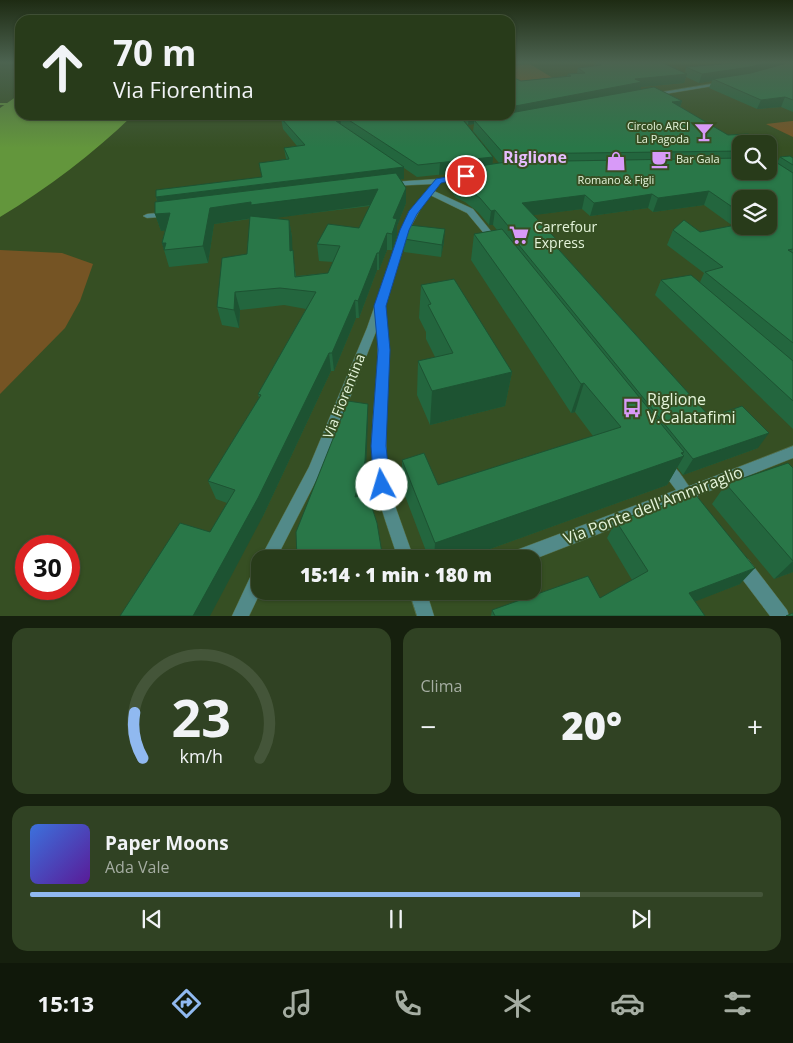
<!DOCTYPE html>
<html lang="it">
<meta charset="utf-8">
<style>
:root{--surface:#283b1a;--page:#304223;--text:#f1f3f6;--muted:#a5ada2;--line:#445539;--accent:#90b9f0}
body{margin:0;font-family:"Open Sans",sans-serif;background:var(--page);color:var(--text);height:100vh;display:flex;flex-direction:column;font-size:19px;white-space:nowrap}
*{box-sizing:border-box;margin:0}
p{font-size:16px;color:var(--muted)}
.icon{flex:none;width:28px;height:28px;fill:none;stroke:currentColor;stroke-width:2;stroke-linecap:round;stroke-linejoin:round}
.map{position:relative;height:616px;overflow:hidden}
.details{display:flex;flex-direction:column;gap:12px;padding:12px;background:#16200e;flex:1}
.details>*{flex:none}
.top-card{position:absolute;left:15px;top:15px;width:500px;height:105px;border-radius:15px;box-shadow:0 1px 4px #0004,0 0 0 1px var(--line);background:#283b1a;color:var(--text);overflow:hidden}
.fabs{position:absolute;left:732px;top:135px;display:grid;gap:10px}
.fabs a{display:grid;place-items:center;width:45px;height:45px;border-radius:10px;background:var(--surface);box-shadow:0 1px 4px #0004,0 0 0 1px var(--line);font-size:25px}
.speed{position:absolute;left:15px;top:535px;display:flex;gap:10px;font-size:25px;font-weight:700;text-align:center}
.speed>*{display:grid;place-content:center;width:65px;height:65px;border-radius:50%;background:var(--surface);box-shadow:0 1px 4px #0004,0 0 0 1px var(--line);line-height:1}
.speed .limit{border:8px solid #d22;background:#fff;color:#111}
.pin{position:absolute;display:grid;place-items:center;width:42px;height:42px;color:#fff;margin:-21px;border:2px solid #fff;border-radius:50%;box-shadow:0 1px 5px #0007}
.me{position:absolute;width:55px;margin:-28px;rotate:354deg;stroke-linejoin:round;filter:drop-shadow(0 0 4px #0008)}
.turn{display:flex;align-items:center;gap:18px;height:105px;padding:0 15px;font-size:22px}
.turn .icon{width:65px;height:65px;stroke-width:2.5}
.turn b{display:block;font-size:35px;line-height:42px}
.big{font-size:38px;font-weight:800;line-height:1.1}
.details .tile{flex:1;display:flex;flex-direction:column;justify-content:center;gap:8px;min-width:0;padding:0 18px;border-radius:15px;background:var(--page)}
.details .dial{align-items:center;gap:0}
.dial svg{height:130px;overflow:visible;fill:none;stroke:var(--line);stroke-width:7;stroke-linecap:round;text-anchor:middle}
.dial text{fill:var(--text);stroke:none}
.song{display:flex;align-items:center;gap:15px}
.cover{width:60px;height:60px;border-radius:8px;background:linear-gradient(135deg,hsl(220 70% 55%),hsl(270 70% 35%))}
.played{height:5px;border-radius:2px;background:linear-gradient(90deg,var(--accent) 75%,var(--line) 75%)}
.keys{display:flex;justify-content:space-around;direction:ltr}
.heat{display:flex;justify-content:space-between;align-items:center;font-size:28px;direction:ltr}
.details .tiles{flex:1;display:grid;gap:12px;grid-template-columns:1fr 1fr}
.tile:last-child{grid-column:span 2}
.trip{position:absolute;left:251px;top:550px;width:290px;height:50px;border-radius:15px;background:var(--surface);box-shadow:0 1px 4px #0004,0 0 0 1px var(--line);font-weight:800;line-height:50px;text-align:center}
.menu{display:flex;height:80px;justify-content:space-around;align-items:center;background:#10180a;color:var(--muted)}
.menu .icon{width:35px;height:35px}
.menu .selected{color:var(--accent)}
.menu b{font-size:22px;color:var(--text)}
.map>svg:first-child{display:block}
.green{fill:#755424}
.water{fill:#63963c}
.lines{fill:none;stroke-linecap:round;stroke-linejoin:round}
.stream{fill:#63963c;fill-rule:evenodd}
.street-casing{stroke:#556d44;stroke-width:1}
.street{fill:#528a89;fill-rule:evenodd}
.wall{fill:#23663e;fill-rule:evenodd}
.shaded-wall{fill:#1d5332}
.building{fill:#297748;stroke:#1d5332}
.route{fill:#1a73e8;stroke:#114b97}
.labels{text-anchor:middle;stroke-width:4;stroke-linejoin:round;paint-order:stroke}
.far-poi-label{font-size:11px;fill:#e4f4da;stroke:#364f23;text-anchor:end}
.poi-label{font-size:14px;fill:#e4f4da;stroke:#364f23;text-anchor:start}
.street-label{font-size:14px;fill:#e4f4da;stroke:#364f23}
.far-district-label{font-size:16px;font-weight:bold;fill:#e6bcfd;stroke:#364f23}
.near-poi-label{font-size:16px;fill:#e4f4da;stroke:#364f23;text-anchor:start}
.near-street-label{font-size:16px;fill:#e4f4da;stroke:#364f23}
</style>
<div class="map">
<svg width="793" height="616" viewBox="0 0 793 616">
<rect width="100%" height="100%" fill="#364f23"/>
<g class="green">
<path d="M530 64 569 88 528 92 510 79V66Z"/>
<path d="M793 121V137L766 124 792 121Z"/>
<path d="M0 250 62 253 93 264 80 301 65 328 0 394Z"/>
</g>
<path class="water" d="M20 94V115H133C93 154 48 188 0 217V108Z"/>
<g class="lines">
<path class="stream" d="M0 103H7L9 104 7 105H0Z"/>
<defs>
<g id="street">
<path d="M723 82 725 84 653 96 650 94Z"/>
<path d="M458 175 462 177 460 178 440 183 434 191 473 209 499 241 498 243H492L467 213 430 195 421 208 409 230 384 307 389 350 385 412 387 470 393 500 414 559H398C389 530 377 501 373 471 368 423 381 376 377 329L322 469 276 559H260L309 467 367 328 401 230 413 207 432 184 391 186 387 184 391 182 438 179Z"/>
<path d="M169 212H172V216L147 218 143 216 147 214Z"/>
<path d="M793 446V458L697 496 703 506 701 511 696 513 691 511 683 501 532 560 506 559 508 553 514 551 676 490 658 466 660 462C672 457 682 477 689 486Z"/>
<path d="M742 557 748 559 787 610 789 616H770L736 571 734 565 736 559Z"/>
<path d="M260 567 261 591 249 616H232L254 569Z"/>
<path d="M409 591H439L437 597 429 600 434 616H417Z"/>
</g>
</defs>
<use href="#street" class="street-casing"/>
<use href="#street" class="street"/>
</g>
<g class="wall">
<path d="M596 62 685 73 686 67 793 62V112L781 107 757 109 709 88 712 81 699 83 686 77 684 83 641 87 640 89 682 101 680 107 741 144V171L772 160 777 163 780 157 793 158V429L655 295 661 280 700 282 704 273 667 245 673 230 700 232 733 226 704 205 653 212 648 208 590 216 582 209 533 215 555 245 710 417 758 448 683 475 677 467 667 485 462 559H429L402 488V460L438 485 593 436 575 412 571 413 471 260 474 234 497 230 493 225H489L478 212 465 202 456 198 446 184V174L417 177 404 168V179H401L406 188V203L397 226V235L392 250H387L379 270H377L359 318H356L334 371H331L263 516 210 532 227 503 216 499 208 481 259 398 258 394 306 309 284 305 240 310 239 328 222 325 217 307 247 254 250 219 214 224 208 263 169 267 162 243 165 230 161 231 155 214 157 202 156 197 262 177 259 163 286 159 284 148 297 146 283 129 281 118 285 117 284 115H459L493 157 492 164 499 163 473 131 474 124 468 125 460 115H510L521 81 567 76 568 74 577 73 578 68 595 66ZM741 199 769 226H741ZM370 206 359 228 317 244 319 261 333 262 328 273 296 276 292 250V237L289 220 272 218Z"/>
<path d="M404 239 444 242 441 257 404 252Z"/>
<path d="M421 285 512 372 505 406 430 425 417 395 418 361 435 357 426 339V332L419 318Z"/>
<path d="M793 468V572L774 579 712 504 726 484Z"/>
<path d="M616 521 740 584 695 601 705 616H491L492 610 600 598 632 580 607 538Z"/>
</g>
<g class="shaded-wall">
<path d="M770 62H793L747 76 713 79 712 81 699 83 702 74Z"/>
<path d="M687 74 684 83 641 87 640 92 477 123 474 120V124L468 125 469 115H510V107L633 84 635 79Z"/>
<path d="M785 97 781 107 757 109 761 100Z"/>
<path d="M682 101 678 112 672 102Z"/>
<path d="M340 115 341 125 336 127 335 117Z"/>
<path d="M777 149 771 162H769L774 150Z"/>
<path d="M493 157 492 169 447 171 446 174 439 175 440 163Z"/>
<path d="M404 167V179L160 210 156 197Z"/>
<path d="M406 188V203L397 226V235L392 250V234L393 218Z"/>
<path d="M378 189V204L254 221 253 218 214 224 208 263 203 246 210 208 251 202Z"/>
<path d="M709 191 704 205 653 212 658 198Z"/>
<path d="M652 194 648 208 590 216 594 203Z"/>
<path d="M585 195 582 209 519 217 522 203Z"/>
<path d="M495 210 493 225H489L491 211Z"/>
<path d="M170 213 175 229 161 231 155 214Z"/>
<path d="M289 220 292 237 293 268 290 251Z"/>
<path d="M445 229 444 242 441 257 442 245Z"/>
<path d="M387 233V250L379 270V253Z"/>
<path d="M556 239 553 253 550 240Z"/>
<path d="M162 243H166L164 250Z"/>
<path d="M377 253V270L359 318 358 301Z"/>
<path d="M235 292 240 310 239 328 234 310Z"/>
<path d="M355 300 356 318 334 371 332 353Z"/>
<path d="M329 353 331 371 263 516 210 616H193Z"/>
<path d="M512 372 505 406 430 425 432 391Z"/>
<path d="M584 383 575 412 571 413 581 384Z"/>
<path d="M368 404V417L366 473 356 510 355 497Z"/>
<path d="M769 433 758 448 683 475 693 459Z"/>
<path d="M684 452 680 458 684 456 667 485 462 559H434L435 543Z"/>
<path d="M793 561V572L774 579Z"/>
<path d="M755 568 740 584 676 609 689 593Z"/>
</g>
<g class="building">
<path d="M596 62H661L687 74 635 79 642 82 510 107V76L521 81 571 76 568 74 585 73 578 68 601 65Z"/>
<path d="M746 62H770L750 67 702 74 686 67Z"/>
<path d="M790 62H793V100L785 97 761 100 713 79 751 73Z"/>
<path d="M654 87 682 101 672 102 728 135 748 134 766 144H741V151L504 154 474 120 499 115H510V113Z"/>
<path d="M286 115H340L335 117 336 121 404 167 156 197V190L262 177 259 163 289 159 284 148 305 145 281 118 287 117Z"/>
<path d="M341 115H459L493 157 418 165Z"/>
<path d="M769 145 777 149 774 150 771 159 793 173V249L788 250 793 253V343L705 272 723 267 673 230 684 220 700 232 741 224V226H769V199H741V213L709 191 658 198 652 194 594 203 585 195 522 203 556 239 550 240 710 417 742 406 769 433 693 459 514 239 518 238 495 210 491 211 480 198 466 188 457 184 447 171 506 162 741 158V171H769Z"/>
<path d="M790 156 793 158V165L780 157Z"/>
<path d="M396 173 406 188 393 218 397 219 392 234 387 233 379 253H377L358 301 355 300 332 353H329L258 498 193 616H120L180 523 210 532 235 490 208 481 261 395 258 394 316 292 280 288 235 292 234 310 217 307 222 258 247 254 250 216 289 220 290 251 293 250 295 277 328 273 340 246 317 244 328 224 359 228 378 189 251 205V202L210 208 203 246 164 250 166 243H162L170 213 155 214V202Z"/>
<path d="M409 225 445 229 442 245 404 239Z"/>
<path d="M502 229 684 452 681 453 684 456 435 543 402 460 424 453 438 485 621 427 584 383 581 384 474 234Z"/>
<path d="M691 275 793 361V401L661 280Z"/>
<path d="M454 279 512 372 432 391 418 361 453 353 428 305 431 304 421 285Z"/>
<path d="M348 401 368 404 365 461 355 497 368 495 377 523 383 559H297L296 532Z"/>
<path d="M788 463 793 468V561L726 484Z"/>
<path d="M695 494 755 568 689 593 705 616H495L492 610 588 576 600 598 648 571 616 521Z"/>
<path d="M793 613V616H786Z"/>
</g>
<linearGradient id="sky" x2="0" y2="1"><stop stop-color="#1e2b13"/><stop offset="0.42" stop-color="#4c6350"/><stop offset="1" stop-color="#4c6350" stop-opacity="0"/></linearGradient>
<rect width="793" height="148" fill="url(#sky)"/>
<path class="route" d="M466 173 468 174V177L441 183 417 214 409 230 386 306 390 350 386 446 390 485 388 490 382 492 377 490 374 485 371 446 378 350 374 306 400 230 409 211 436 179Z"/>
<defs>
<symbol id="bar-bare" viewBox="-9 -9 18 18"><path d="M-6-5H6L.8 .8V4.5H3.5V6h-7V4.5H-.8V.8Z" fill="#d89af8" stroke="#364f23" stroke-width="2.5" paint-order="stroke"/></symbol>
<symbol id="cafe-bare" viewBox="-9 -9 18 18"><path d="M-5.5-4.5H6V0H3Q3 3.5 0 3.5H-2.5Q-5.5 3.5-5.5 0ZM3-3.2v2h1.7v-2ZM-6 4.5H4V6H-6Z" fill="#d89af8" stroke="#364f23" stroke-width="2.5" paint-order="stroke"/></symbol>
<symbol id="shop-bare" viewBox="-9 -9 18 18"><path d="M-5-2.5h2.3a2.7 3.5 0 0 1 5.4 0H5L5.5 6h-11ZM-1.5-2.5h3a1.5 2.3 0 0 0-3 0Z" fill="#d89af8" stroke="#364f23" stroke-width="2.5" paint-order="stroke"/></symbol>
<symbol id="supermarket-bare" viewBox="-9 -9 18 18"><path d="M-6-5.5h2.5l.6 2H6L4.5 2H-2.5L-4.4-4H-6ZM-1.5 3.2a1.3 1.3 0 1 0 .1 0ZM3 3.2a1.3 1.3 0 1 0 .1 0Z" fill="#d89af8" stroke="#364f23" stroke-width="2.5" paint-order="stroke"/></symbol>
<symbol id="bus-bare" viewBox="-9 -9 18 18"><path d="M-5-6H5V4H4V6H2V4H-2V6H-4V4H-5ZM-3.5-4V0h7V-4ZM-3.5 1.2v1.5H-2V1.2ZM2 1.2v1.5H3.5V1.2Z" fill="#d89af8" stroke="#364f23" stroke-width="2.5" paint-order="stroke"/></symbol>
</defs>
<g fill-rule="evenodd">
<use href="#bar-bare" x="690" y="118" width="28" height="28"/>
<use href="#cafe-bare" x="647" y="145" width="28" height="28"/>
<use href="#shop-bare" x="602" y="147" width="28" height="28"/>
<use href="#supermarket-bare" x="505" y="221" width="28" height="28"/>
<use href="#bus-bare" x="618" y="394" width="28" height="28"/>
</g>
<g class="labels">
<g class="far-poi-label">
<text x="689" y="130">Circolo ARCI<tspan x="689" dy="13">La Pagoda</tspan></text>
<text x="676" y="163" text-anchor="start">Bar Gala</text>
<text x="616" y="184" text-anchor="middle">Romano &amp; Figli</text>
</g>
<g class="poi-label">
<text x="534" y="232">Carrefour<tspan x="534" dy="16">Express</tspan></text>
</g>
<g class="street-label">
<text transform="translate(344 396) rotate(-68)" y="5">Via Fiorentina</text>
</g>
<g class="far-district-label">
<text x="535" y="163">Riglione</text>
</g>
<g class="near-poi-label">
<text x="647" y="405">Riglione<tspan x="647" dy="18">V.Calatafimi</tspan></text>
</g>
<g class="near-street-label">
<text transform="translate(653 505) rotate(-21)" y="6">Via Ponte dell'Ammiraglio</text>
</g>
</g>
</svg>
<div class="fabs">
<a><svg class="icon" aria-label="search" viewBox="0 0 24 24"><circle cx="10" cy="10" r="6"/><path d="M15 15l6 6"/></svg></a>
<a><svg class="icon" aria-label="layers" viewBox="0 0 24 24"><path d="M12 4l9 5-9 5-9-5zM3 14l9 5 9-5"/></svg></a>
</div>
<div class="speed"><div class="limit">30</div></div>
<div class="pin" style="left:466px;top:176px;background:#d93025"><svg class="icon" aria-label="arrive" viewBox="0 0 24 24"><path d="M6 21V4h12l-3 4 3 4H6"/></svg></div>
<svg class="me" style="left:382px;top:485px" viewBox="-20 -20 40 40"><circle r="19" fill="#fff"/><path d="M0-13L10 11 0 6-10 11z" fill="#1a73e8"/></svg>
<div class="trip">15:14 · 1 min · 180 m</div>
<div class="top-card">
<div class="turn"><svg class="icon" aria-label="ahead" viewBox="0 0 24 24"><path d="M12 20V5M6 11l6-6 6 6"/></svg><div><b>70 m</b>Via Fiorentina</div></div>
</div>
</div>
<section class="details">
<div class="tiles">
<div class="tile dial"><svg viewBox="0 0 100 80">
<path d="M14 69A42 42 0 1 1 86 69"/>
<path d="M14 69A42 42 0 0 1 9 41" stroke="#90b9f0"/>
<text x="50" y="56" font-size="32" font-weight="700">23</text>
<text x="50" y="72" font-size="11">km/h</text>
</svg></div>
<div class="tile"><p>Clima</p>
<div class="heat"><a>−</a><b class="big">20°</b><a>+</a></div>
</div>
<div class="tile">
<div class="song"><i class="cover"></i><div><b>Paper Moons</b><p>Ada Vale</p></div></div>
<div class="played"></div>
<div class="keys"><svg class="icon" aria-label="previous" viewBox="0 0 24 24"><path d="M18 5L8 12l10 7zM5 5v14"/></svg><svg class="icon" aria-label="pause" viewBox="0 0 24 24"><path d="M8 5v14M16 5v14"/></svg><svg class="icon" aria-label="next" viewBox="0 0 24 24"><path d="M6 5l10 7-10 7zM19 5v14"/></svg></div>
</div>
</div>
</section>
<nav class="menu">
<b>15:13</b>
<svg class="icon selected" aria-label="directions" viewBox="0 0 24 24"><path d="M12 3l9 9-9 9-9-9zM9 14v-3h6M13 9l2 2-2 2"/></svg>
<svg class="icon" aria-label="music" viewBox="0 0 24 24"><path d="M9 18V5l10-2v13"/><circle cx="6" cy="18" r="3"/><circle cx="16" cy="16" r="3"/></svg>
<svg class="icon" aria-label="phone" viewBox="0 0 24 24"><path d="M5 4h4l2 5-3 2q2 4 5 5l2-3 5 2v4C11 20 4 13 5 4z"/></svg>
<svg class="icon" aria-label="climate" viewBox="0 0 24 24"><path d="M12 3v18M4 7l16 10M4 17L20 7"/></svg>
<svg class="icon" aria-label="car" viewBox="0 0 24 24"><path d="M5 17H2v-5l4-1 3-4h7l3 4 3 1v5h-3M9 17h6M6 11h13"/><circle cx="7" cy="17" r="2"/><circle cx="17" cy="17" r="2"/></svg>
<svg class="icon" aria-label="filters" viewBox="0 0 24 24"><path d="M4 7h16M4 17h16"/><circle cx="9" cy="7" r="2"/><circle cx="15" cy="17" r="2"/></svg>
</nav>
